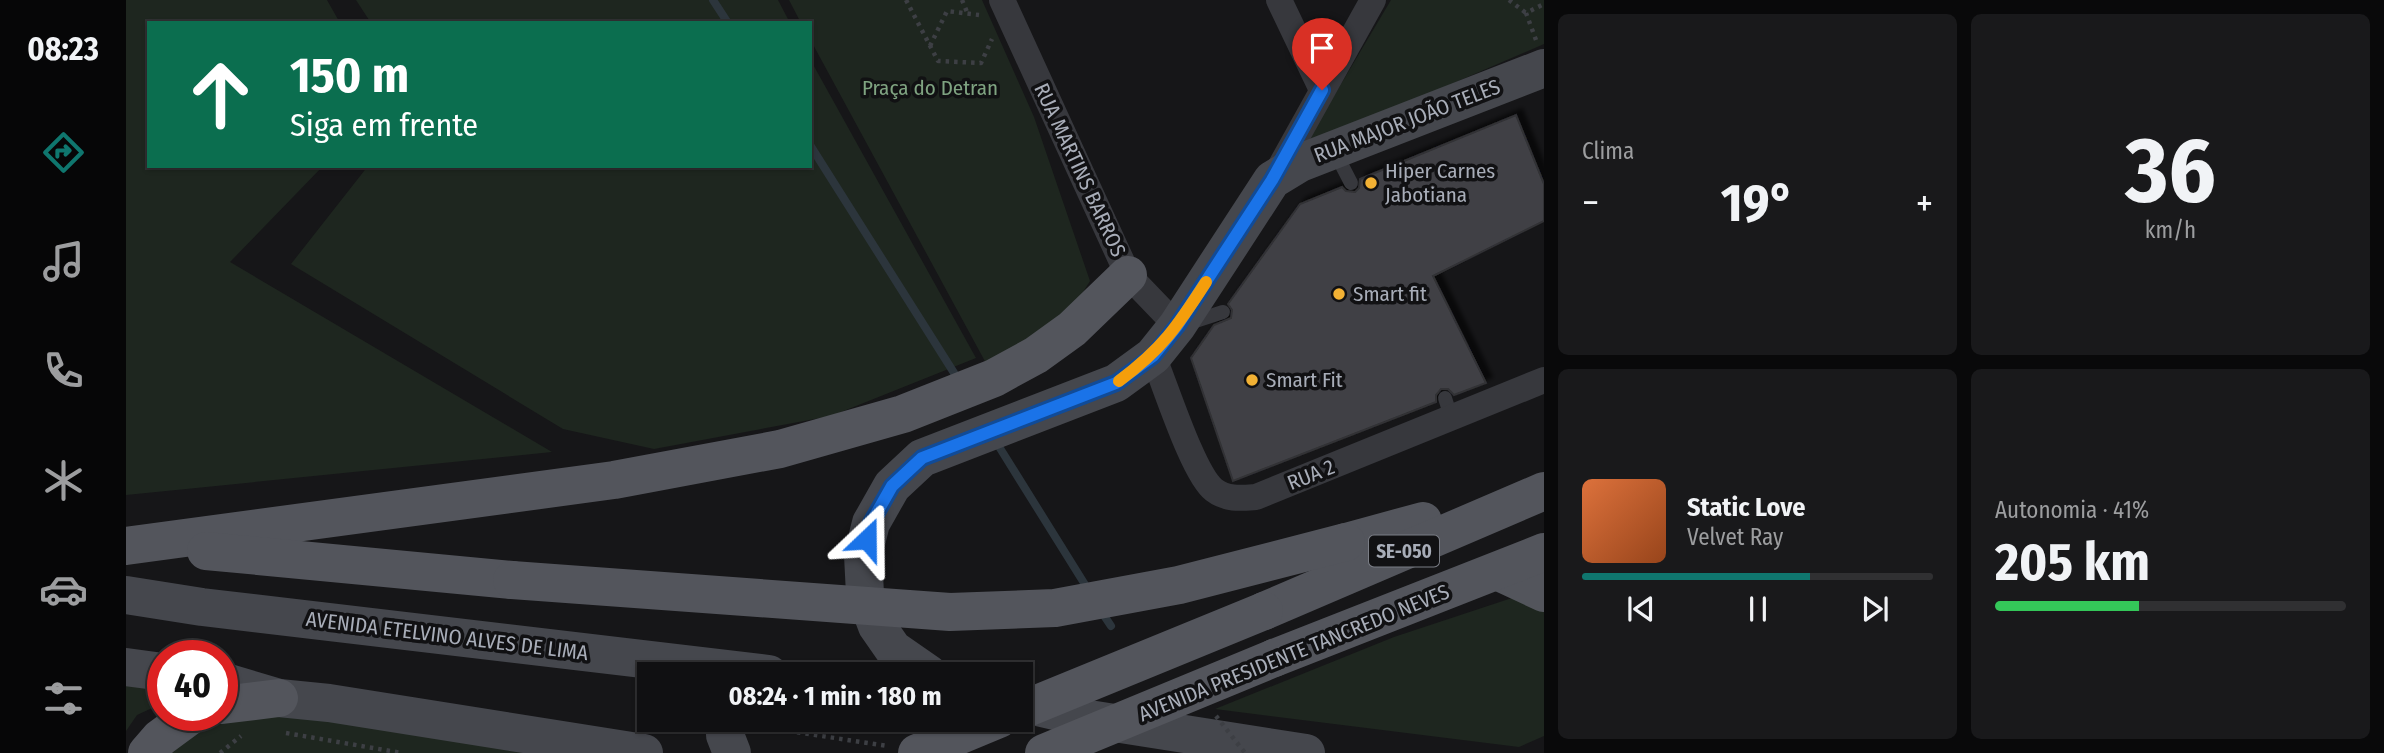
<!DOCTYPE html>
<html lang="pt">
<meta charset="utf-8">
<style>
:root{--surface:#101012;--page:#19191b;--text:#f1f3f6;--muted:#9c9d9f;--line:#303032;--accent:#0f766e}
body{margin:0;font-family:"Fira Sans Condensed",sans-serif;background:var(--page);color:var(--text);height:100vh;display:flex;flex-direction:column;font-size:26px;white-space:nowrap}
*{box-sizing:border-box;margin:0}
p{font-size:23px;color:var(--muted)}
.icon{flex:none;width:38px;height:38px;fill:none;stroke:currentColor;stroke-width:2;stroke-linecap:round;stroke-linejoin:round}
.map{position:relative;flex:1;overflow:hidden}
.sheet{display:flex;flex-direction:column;gap:14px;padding:14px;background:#09090a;width:840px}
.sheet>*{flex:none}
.banner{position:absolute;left:21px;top:21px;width:665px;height:147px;border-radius:0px;box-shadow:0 2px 5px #0004,0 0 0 2px var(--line);background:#0b6e4f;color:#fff;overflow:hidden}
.speed{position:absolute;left:21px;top:640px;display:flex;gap:14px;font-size:35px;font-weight:700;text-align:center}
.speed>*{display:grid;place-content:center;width:91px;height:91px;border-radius:50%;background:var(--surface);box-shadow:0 2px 5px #0004,0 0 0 2px var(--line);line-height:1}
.speed .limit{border:10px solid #d22;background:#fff;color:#111}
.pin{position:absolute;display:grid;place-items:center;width:60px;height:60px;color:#fff;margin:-72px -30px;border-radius:50% 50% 50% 0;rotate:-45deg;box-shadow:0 0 7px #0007}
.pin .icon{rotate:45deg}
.me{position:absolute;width:77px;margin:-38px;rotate:23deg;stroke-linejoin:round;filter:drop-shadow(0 0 5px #0008)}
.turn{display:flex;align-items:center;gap:24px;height:147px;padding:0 28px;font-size:32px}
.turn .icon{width:91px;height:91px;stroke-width:2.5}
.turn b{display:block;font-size:49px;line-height:60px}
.big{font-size:52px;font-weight:700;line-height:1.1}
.sheet .tile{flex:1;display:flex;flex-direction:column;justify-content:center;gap:10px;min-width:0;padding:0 24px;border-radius:10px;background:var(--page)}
.sheet .dial{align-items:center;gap:0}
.dial b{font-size:91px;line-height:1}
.song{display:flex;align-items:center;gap:21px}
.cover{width:84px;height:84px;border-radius:10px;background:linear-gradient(135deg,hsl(20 70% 55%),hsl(20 70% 35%))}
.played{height:7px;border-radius:4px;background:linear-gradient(90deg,var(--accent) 65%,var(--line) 65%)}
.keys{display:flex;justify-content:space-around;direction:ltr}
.heat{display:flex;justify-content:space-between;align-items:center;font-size:38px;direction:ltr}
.charge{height:10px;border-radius:5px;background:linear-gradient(90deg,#34c759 41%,var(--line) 0)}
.sheet .tiles{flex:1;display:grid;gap:14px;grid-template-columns:repeat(2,1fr)}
.trip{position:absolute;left:511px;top:662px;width:396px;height:70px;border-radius:0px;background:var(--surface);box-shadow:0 2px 5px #0004,0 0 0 2px var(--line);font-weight:700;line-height:70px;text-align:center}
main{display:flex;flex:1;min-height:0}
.dock{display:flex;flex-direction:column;width:126px;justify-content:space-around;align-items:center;background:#060607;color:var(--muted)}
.dock .icon{width:49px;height:49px}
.dock .on{color:var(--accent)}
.dock b{font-size:32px;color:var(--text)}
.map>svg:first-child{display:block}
.green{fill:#1e261f}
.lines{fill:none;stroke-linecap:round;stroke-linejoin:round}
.stream{stroke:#2c353c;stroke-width:8}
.building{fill:#404145;stroke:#303034;stroke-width:2;filter:url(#shadow)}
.path{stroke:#3d3f44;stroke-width:4.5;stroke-dasharray:3.5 5;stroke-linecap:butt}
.lane{stroke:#37383d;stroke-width:14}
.street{stroke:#37383d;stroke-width:26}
.secondary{stroke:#45474d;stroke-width:38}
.primary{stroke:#53555c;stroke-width:38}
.path-bridge{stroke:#3d3f44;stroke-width:4.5;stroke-dasharray:3.5 5;stroke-linecap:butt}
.primary-bridge{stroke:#53555c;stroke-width:38}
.route-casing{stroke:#114b97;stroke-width:18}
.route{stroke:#1a73e8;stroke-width:12}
.slow{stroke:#f59e0b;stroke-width:12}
.poi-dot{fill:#f2b134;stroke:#111113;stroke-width:2.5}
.labels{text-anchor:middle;stroke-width:7;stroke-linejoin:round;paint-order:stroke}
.shield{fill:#111113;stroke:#7b7e86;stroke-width:2}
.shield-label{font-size:19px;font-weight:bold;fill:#a8adb8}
.park-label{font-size:21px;fill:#7fa381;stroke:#111113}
.street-label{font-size:21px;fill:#a8adb8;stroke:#111113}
.poi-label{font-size:21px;fill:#a8adb8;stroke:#111113;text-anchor:start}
</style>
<main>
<nav class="dock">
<b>08:23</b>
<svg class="icon on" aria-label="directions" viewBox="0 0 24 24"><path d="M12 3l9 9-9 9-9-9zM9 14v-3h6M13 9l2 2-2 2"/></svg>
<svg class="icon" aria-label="music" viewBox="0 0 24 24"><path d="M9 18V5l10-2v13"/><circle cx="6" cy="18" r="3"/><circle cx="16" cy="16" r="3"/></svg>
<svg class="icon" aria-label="phone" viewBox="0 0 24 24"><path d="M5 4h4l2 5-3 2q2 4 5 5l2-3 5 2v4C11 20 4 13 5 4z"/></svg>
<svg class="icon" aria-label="climate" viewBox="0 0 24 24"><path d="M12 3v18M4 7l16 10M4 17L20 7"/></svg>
<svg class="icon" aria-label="car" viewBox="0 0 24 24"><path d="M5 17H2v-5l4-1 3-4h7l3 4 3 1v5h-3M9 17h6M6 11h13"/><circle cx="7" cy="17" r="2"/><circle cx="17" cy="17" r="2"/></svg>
<svg class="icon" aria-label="filters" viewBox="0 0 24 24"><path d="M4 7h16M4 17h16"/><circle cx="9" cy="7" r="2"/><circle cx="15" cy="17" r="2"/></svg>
</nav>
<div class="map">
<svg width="1418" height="753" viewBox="0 0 1418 753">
<defs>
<filter id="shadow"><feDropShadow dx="6" dy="-6" stdDeviation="2" flood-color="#0009"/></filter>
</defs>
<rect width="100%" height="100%" fill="#161618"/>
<g class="green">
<path d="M0 0H201L214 23H23V166H197L104 262 426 452 0 495Z"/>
<path d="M230 0H652L664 23H245Z"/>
<path d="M663 0H856L908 117 964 281 943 314 861 365 684 39V23H675Z"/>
<path d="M1265 0H1418V44L1177 148Z"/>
<path d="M684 59 850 358 705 416 528 449 437 429 165 264 242 166H684Z"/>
<path d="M1392 596 1418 604V736L1393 747 1089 709 1268 637Z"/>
<path d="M0 683 37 689V703L11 715 0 731Z"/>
<path d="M96 707 475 753H43L74 720Z"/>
</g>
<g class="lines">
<g class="stream">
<path d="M587 0 602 23"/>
<path d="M684 145 830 376"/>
<path d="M872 445 963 591"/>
<path d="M975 611 985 626"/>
</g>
</g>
<path class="building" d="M1390 115 1418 184V221L1307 276 1360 383 1328 395 1322 389H1315L1310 395V402L1107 481 1065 358 1088 325 1105 318 1106 310 1102 304 1174 204 1216 187 1220 191 1229 192 1233 188 1234 179Z"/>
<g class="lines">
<g class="path">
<path d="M780 0 812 61 855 63 866 39"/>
<path d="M836 0 841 12"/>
<path d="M1383 0 1400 13"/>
<path d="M1410 40 1400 13 1418 4"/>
<path d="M804 46 821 11 853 15"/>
<path d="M629 726 762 746"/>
<path d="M540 732 553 719"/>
<path d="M160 733 276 753"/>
<path d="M94 753 115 736"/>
</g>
<g class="lane">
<path d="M1208 150 1225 183"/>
<path d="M1063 323 1097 312"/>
<path d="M1319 398 1325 417"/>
</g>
<g class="street">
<path d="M876 0 1002 275 1051 326"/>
<path d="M1153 0 1196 90"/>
<path d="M1149 176 1247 0"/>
<path d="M1027 356C1039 384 1067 474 1088 490 1101 500 1116 498 1130 497L1418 380"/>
</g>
<g class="secondary">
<path d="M0 595 76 607 643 674"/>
<path d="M0 667 37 672"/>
<path d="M803 674 767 649 751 626 739 594 737 555 745 523 766 486 796 458 990 383 1027 356 1051 326 1146 180 1174 163 1418 68"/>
<path d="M96 681 153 698 203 703 518 753"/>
<path d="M894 703 963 719 1180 753"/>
<path d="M599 719V735L606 753"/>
</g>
<g class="primary">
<path d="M1220 542 1297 521"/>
<path d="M0 546 488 480 654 449 777 414 868 378 910 355 946 329 1002 275"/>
<path d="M80 551 386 580"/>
<path d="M1373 572 1418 593"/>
<path d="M1138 611 1418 491"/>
<path d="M1148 658 1418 552"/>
<path d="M96 705 153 698"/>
<path d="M21 753 34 738 64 716"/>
</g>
<path class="path-bridge" d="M1090 716 1119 753"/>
<g class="primary-bridge">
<path d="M386 580 824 612 929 608 1053 585 1220 542"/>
<path d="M894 711 1138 611"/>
<path d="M791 753 873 719"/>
<path d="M918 753 1148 658"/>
</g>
</g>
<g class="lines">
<defs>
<path id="route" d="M741 539 745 523 766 486 796 458 990 383 1027 356 1051 326 1146 180 1196 90"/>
</defs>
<use href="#route" class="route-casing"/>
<use href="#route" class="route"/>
<path class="slow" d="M993 381C1036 349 1051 327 1080 282"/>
</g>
<g class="poi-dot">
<circle cx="1245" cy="183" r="7"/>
<circle cx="1213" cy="294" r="7"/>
<circle cx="1126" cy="380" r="7"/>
</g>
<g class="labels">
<rect class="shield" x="1243" y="535.5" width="70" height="31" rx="5"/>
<g class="shield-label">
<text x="1278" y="558">SE-050</text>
</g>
<g class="park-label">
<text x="804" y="95">Praça do Detran</text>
</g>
<g class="street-label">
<text transform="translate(1281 121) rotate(-21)" y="7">RUA MAJOR JOÃO TELES</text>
<text transform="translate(954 170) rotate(65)" y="7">RUA MARTINS BARROS</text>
<text transform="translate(1185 475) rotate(-22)" y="7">RUA 2</text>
<text transform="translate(321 636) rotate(7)" y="7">AVENIDA ETELVINO ALVES DE LIMA</text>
<text transform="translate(1168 653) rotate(-22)" y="7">AVENIDA PRESIDENTE TANCREDO NEVES</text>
</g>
<g class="poi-label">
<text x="1259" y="178">Hiper Carnes<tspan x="1259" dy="24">Jabotiana</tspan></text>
<text x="1227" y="301">Smart fit</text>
<text x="1140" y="387">Smart Fit</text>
</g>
</g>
</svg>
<div class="speed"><div class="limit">40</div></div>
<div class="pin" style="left:1196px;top:90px;background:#d93025"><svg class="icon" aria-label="arrive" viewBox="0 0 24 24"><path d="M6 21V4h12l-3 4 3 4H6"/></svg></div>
<svg class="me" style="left:741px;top:539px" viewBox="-20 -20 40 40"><path d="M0-17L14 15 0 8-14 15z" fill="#1a73e8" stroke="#fff" stroke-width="4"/></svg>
<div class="trip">08:24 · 1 min · 180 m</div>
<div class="banner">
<div class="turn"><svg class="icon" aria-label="ahead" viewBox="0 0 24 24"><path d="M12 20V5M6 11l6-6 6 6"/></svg><div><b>150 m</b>Siga em frente</div></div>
</div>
</div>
<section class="sheet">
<div class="tiles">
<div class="tile"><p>Clima</p>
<div class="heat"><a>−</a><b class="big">19°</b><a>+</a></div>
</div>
<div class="tile dial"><b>36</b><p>km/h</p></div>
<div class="tile">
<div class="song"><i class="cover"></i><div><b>Static Love</b><p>Velvet Ray</p></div></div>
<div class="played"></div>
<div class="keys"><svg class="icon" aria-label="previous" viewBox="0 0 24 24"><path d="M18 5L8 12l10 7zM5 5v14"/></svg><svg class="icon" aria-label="pause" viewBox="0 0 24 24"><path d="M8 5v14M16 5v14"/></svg><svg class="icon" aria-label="next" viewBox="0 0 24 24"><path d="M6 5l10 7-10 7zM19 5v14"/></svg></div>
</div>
<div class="tile"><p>Autonomia · 41%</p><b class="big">205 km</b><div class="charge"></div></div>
</div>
</section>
</main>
